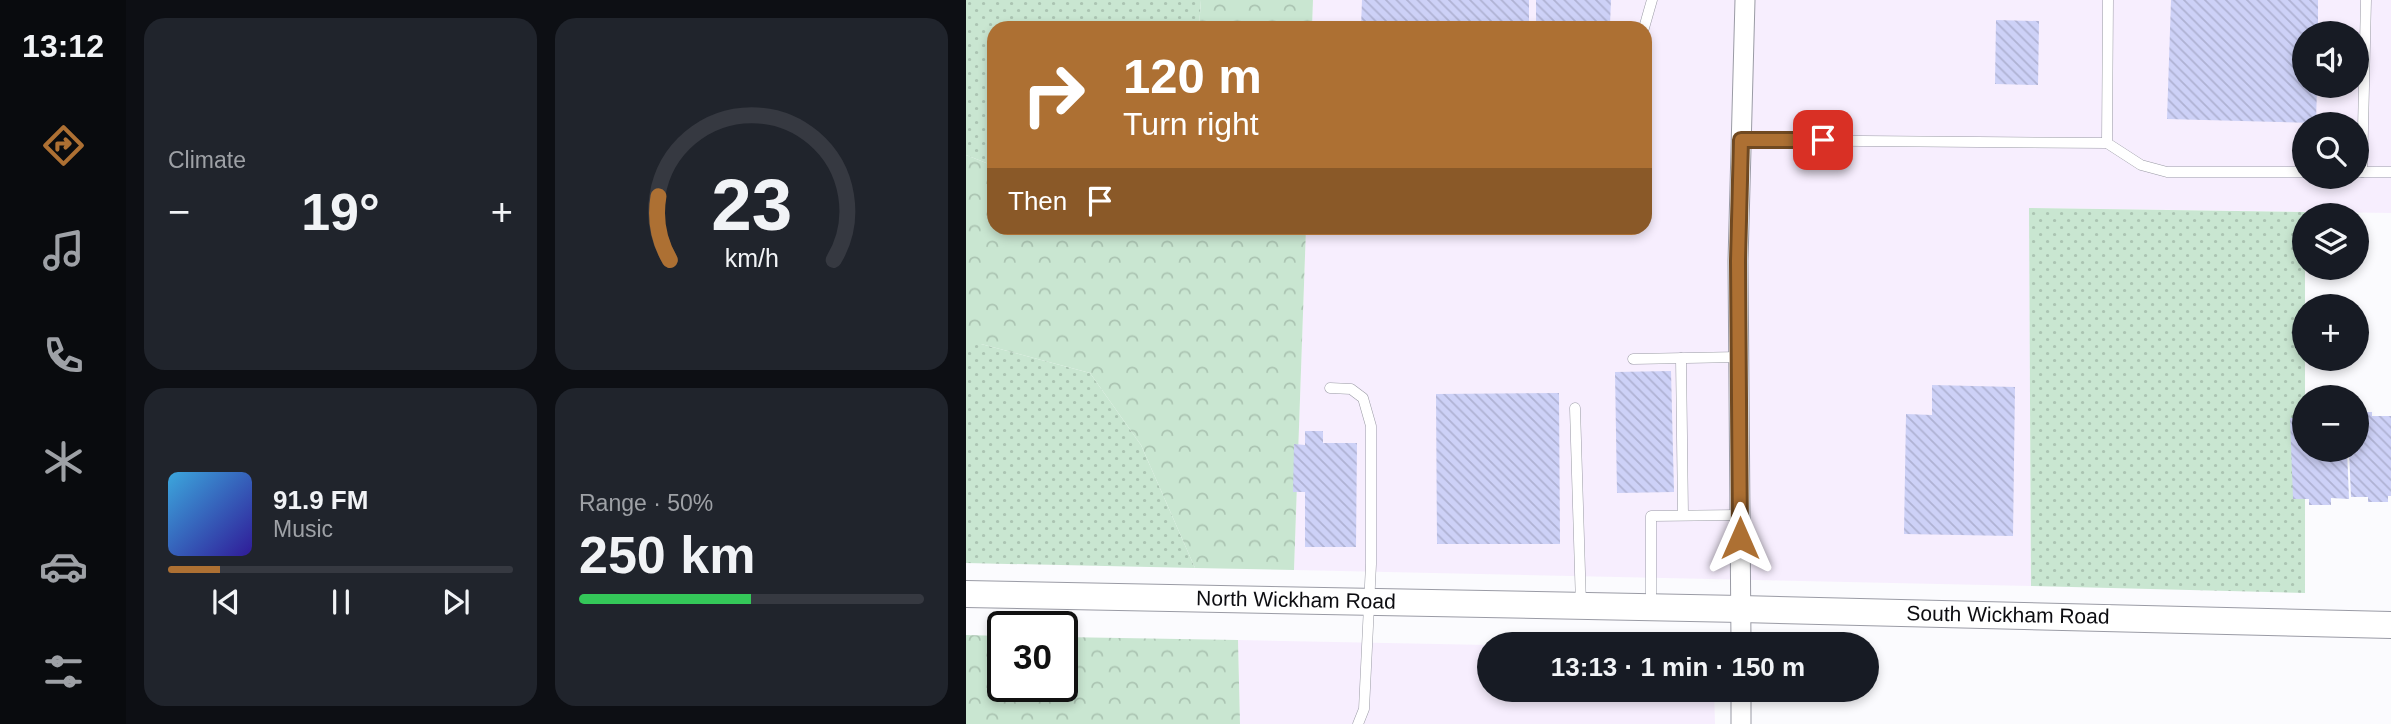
<!DOCTYPE html>
<meta charset="utf-8">
<style>
:root{--surface:#171b24;--page:#20242c;--text:#f1f3f6;--muted:#9ea1a6;--line:#363941;--accent:#ad7033}
body{margin:0;font-family:Helvetica,sans-serif;background:var(--page);color:var(--text);height:100vh;display:flex;flex-direction:column;font-size:26px;white-space:nowrap}
*{box-sizing:border-box;margin:0}
p{font-size:23px;color:var(--muted)}
.icon{flex:none;width:38px;height:38px;fill:none;stroke:currentColor;stroke-width:2;stroke-linecap:round;stroke-linejoin:round}
.map{position:relative;flex:1;overflow:hidden}
.side{display:flex;flex-direction:column;gap:18px;padding:18px;background:#0d0f14;width:840px}
.side>*{flex:none}
.banner{position:absolute;left:21px;top:21px;width:665px;height:214px;border-radius:21px;box-shadow:0 4px 10px #0003;background:#ad7033;color:#fff;overflow:hidden}
.tools{position:absolute;left:1326px;top:21px;display:grid;gap:14px}
.tools a{display:grid;place-items:center;width:77px;height:77px;border-radius:50%;background:var(--surface);box-shadow:0 4px 10px #0003;font-size:35px}
.speed{position:absolute;left:21px;top:611px;display:flex;gap:14px;font-size:35px;font-weight:700;text-align:center}
.speed>*{display:grid;place-content:center;width:91px;height:91px;border-radius:50%;background:var(--surface);box-shadow:0 4px 10px #0003;line-height:1}
.speed .limit{border:4px solid #111;border-radius:10px;background:#fff;color:#111}
.pin{position:absolute;display:grid;place-items:center;width:60px;height:60px;color:#fff;margin:-30px;border-radius:14px;box-shadow:0 4px 10px #0006}
.me{position:absolute;width:77px;margin:-38px;rotate:0deg;stroke-linejoin:round;filter:drop-shadow(0 0 5px #0008)}
.turn{display:flex;align-items:center;gap:24px;height:147px;padding:0 21px;font-size:32px}
.turn .icon{width:91px;height:91px;stroke-width:2.5}
.turn b{display:block;font-size:49px;line-height:60px}
.then{display:flex;align-items:center;height:66px;padding:0 21px;background:#0003;gap:14px;font-size:26px}
.big{font-size:52px;font-weight:600;line-height:1.1}
.side .tile{flex:1;display:flex;flex-direction:column;justify-content:center;gap:10px;min-width:0;padding:0 24px;border-radius:21px;background:var(--page)}
.side .dial{align-items:center;gap:0}
.dial svg{height:182px;overflow:visible;fill:none;stroke:var(--line);stroke-width:7;stroke-linecap:round;text-anchor:middle}
.dial text{fill:var(--text);stroke:none}
.song{display:flex;align-items:center;gap:21px}
.cover{width:84px;height:84px;border-radius:10px;background:linear-gradient(135deg,hsl(200 70% 55%),hsl(250 70% 35%))}
.played{height:7px;border-radius:4px;background:linear-gradient(90deg,var(--accent) 15%,var(--line) 15%)}
.keys{display:flex;justify-content:space-around;direction:ltr}
.heat{display:flex;justify-content:space-between;align-items:center;font-size:38px;direction:ltr}
.charge{height:10px;border-radius:5px;background:linear-gradient(90deg,#34c759 50%,var(--line) 0)}
.side .tiles{flex:1;display:grid;gap:18px;grid-template-columns:repeat(2,1fr)}
.trip{position:absolute;left:511px;top:632px;width:402px;height:70px;border-radius:35px;background:var(--surface);box-shadow:0 4px 10px #0003;font-weight:600;line-height:70px;text-align:center}
main{display:flex;flex:1;min-height:0}
.menu{display:flex;flex-direction:column;width:126px;justify-content:space-around;align-items:center;background:#090b0e;color:var(--muted)}
.menu .icon{width:49px;height:49px}
.menu .on{color:var(--accent)}
.menu b{font-size:32px;color:var(--text)}
.map>svg:first-child{display:block}
.industrial{fill:#f7eefe;fill-rule:evenodd}
.grass{fill:url(#grass-dots)}
.forest{fill:url(#forest-crowns)}
.building{fill:url(#building-back-hatch)}
.lines{fill:none;stroke-linecap:round;stroke-linejoin:round}
.service-casing{stroke:#9a9ba5;stroke-width:11}
.minor-casing{stroke:#9a9ba5;stroke-width:21}
.secondary-casing{stroke:#9a9ba5;stroke-width:28}
.service{stroke:#fff;stroke-width:10}
.minor{stroke:#fff;stroke-width:19}
.secondary{stroke:#fff;stroke-width:26}
.route-casing{stroke:#704921;stroke-width:18}
.route{stroke:#ad7033;stroke-width:12}
.labels{text-anchor:middle;stroke-width:7;stroke-linejoin:round;paint-order:stroke}
.street-label{font-size:21px;fill:#0d0d11;stroke:#fff}
</style>
<main>
<nav class="menu">
<b>13:12</b>
<svg class="icon on" aria-label="directions" viewBox="0 0 24 24"><path d="M12 3l9 9-9 9-9-9zM9 14v-3h6M13 9l2 2-2 2"/></svg>
<svg class="icon" aria-label="music" viewBox="0 0 24 24"><path d="M9 18V5l10-2v13"/><circle cx="6" cy="18" r="3"/><circle cx="16" cy="16" r="3"/></svg>
<svg class="icon" aria-label="phone" viewBox="0 0 24 24"><path d="M5 4h4l2 5-3 2q2 4 5 5l2-3 5 2v4C11 20 4 13 5 4z"/></svg>
<svg class="icon" aria-label="climate" viewBox="0 0 24 24"><path d="M12 3v18M4 7l16 10M4 17L20 7"/></svg>
<svg class="icon" aria-label="car" viewBox="0 0 24 24"><path d="M5 17H2v-5l4-1 3-4h7l3 4 3 1v5h-3M9 17h6M6 11h13"/><circle cx="7" cy="17" r="2"/><circle cx="17" cy="17" r="2"/></svg>
<svg class="icon" aria-label="filters" viewBox="0 0 24 24"><path d="M4 7h16M4 17h16"/><circle cx="9" cy="7" r="2"/><circle cx="15" cy="17" r="2"/></svg>
</nav>
<section class="side">
<div class="tiles">
<div class="tile"><p>Climate</p>
<div class="heat"><a>−</a><b class="big">19°</b><a>+</a></div>
</div>
<div class="tile dial"><svg viewBox="0 0 100 80">
<path d="M14 69A42 42 0 1 1 86 69"/>
<path d="M14 69A42 42 0 0 1 9 41" stroke="#ad7033"/>
<text x="50" y="56" font-size="32" font-weight="700">23</text>
<text x="50" y="72" font-size="11">km/h</text>
</svg></div>
<div class="tile">
<div class="song"><i class="cover"></i><div><b>91.9 FM</b><p>Music</p></div></div>
<div class="played"></div>
<div class="keys"><svg class="icon" aria-label="previous" viewBox="0 0 24 24"><path d="M18 5L8 12l10 7zM5 5v14"/></svg><svg class="icon" aria-label="pause" viewBox="0 0 24 24"><path d="M8 5v14M16 5v14"/></svg><svg class="icon" aria-label="next" viewBox="0 0 24 24"><path d="M6 5l10 7-10 7zM19 5v14"/></svg></div>
</div>
<div class="tile"><p>Range · 50%</p><b class="big">250 km</b><div class="charge"></div></div>
</div>
</section>
<div class="map">
<svg width="1425" height="724" viewBox="0 0 1425 724">
<defs>
<pattern id="grass-dots" width="8" height="8" patternUnits="userSpaceOnUse" patternTransform="scale(1.75)"><rect width="8" height="8" fill="#c9e6d1"/><path d="M2 2h.1M6 6h.1" fill="none" stroke="#abc4b2" stroke-width="1.8" stroke-linecap="round"/></pattern>
<pattern id="forest-crowns" width="20" height="18" patternUnits="userSpaceOnUse" patternTransform="scale(1.75)"><rect width="20" height="18" fill="#c9e6d1"/><path d="M2 6a3 3 0 1 1 6 0M12 15a3 3 0 1 1 6 0" fill="none" stroke="#abc4b2"/></pattern>
<pattern id="building-back-hatch" width="6" height="6" patternUnits="userSpaceOnUse" patternTransform="scale(1.75)"><rect width="6" height="6" fill="#cdd1f7"/><path d="M-1 5l2 2M0 0l6 6M5-1l2 2" fill="none" stroke="#afb2d3"/></pattern>
</defs>
<rect width="100%" height="100%" fill="#fbfbfe"/>
<g class="industrial">
<path d="M347 0H1425V213L1063 208 1065 586 328 570 340 228H679V28H346ZM1339 33H1391V86H1339ZM1339 124H1391V177H1339Z"/>
<path d="M272 640 523 645V690H748L749 724H274Z"/>
</g>
<g class="grass">
<path d="M0 0H235L233 28H28V166L0 155Z"/>
<path d="M1063 208 1339 212V593L1065 586Z"/>
<path d="M0 344H15L124 373 175 445 229 568 0 563Z"/>
</g>
<g class="forest">
<path d="M235 0H347L346 28H233Z"/>
<path d="M0 155 28 166V228H340L328 570 229 568 175 445 124 373 15 344H0Z"/>
<path d="M0 635 37 636V686H96V637L272 640 274 724H0Z"/>
</g>
<g class="building">
<path d="M396 0H563V28H395Z"/>
<path d="M570 0H645L644 25 570 23Z"/>
<path d="M1205 0H1352V24H1362V33H1339V86H1351L1350 123 1201 119Z"/>
<path d="M1030 20 1073 21 1072 85 1029 84Z"/>
<path d="M705 371 708 492 651 493 649 372Z"/>
<path d="M966 385 1049 387 1047 536 938 534 940 414 966 415Z"/>
<path d="M593 393 594 544H471L470 394Z"/>
<path d="M1391 412H1406V416H1425V496H1422V502H1402V497H1385L1383 450H1391Z"/>
<path d="M1324 418H1339V450H1381L1383 499 1365 498V505H1343V499H1327Z"/>
<path d="M339 431H357V443H391L390 547H339V492H327L328 444 339 445Z"/>
</g>
<g class="lines">
<defs>
<g id="service">
<path d="M678 28 686 0"/>
<path d="M775 140 1141 143 1175 165 1201 172H1339"/>
<path d="M1141 143 1142 0"/>
<path d="M1392 172H1425"/>
<path d="M1396 172 1400 0"/>
<path d="M715 358 717 515"/>
<path d="M667 359 773 357"/>
<path d="M364 388 385 389 397 398 405 426V564L398 709 392 724"/>
<path d="M609 408 615 605"/>
<path d="M685 605V516L774 515"/>
</g>
<g id="minor">
<path d="M775 644 772 261 779 0"/>
<path d="M775 690V724"/>
</g>
<path id="secondary" d="M0 594 775 609 1425 625"/>
</defs>
<use href="#service" class="service-casing"/>
<use href="#minor" class="minor-casing"/>
<use href="#secondary" class="secondary-casing"/>
<use href="#service" class="service"/>
<use href="#minor" class="minor"/>
<use href="#secondary" class="secondary"/>
</g>
<g class="lines">
<defs>
<path id="route" d="M774 538 772 261 775 140H857"/>
</defs>
<use href="#route" class="route-casing"/>
<use href="#route" class="route"/>
</g>
<g class="labels">
<g class="street-label">
<text transform="translate(330 600) rotate(1)" y="7">North Wickham Road</text>
<text transform="translate(1042 615) rotate(1)" y="7">South Wickham Road</text>
</g>
</g>
</svg>
<div class="tools">
<a><svg class="icon" aria-label="sound" viewBox="0 0 24 24"><path d="M4 9h4l5-4v14l-5-4H4zM17 9q2 3 0 6"/></svg></a>
<a><svg class="icon" aria-label="search" viewBox="0 0 24 24"><circle cx="10" cy="10" r="6"/><path d="M15 15l6 6"/></svg></a>
<a><svg class="icon" aria-label="layers" viewBox="0 0 24 24"><path d="M12 4l9 5-9 5-9-5zM3 14l9 5 9-5"/></svg></a>
<a>+</a>
<a>−</a>
</div>
<div class="speed"><div class="limit">30</div></div>
<div class="pin" style="left:857px;top:140px;background:#d93025"><svg class="icon" aria-label="arrive" viewBox="0 0 24 24"><path d="M6 21V4h12l-3 4 3 4H6"/></svg></div>
<svg class="me" style="left:774px;top:538px" viewBox="-20 -20 40 40"><path d="M0-17L14 15 0 8-14 15z" fill="#ad7033" stroke="#fff" stroke-width="4"/></svg>
<div class="trip">13:13 · 1 min · 150 m</div>
<div class="banner">
<div class="turn"><svg class="icon" aria-label="right" viewBox="0 0 24 24"><path d="M7 20v-9h11M14 6l5 5-5 5"/></svg><div><b>120 m</b>Turn right</div></div>
<div class="then">Then<svg class="icon" aria-label="arrive" viewBox="0 0 24 24"><path d="M6 21V4h12l-3 4 3 4H6"/></svg></div>
</div>
</div>
</main>
